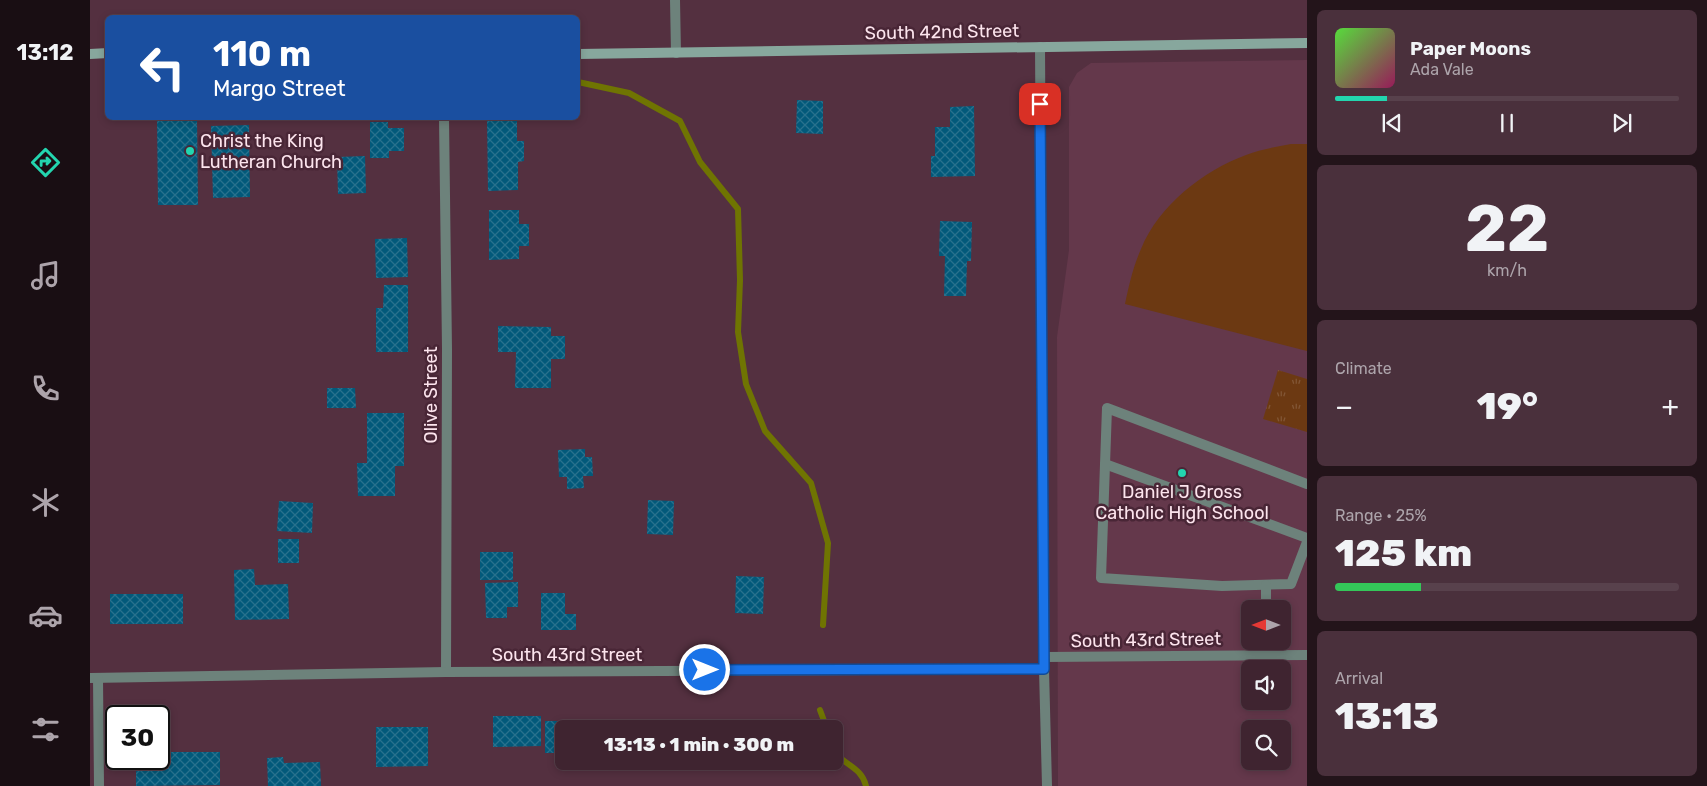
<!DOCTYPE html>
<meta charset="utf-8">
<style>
:root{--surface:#3f2430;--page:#4a303c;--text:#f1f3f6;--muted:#ada4ab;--line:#58414c;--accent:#23d5af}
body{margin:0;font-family:Rubik,sans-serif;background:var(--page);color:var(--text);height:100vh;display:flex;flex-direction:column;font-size:19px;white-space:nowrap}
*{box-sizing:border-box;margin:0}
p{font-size:16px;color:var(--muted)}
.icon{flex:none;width:28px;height:28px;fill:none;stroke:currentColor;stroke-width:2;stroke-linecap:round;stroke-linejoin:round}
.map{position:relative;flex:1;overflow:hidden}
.drawer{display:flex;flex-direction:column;gap:10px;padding:10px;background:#23141a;width:400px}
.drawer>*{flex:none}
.guide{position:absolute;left:15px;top:15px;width:475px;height:105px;border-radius:8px;box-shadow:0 2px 8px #0003,0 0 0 1px var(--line);background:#1a4fa0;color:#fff;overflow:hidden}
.needle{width:32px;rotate:270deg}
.buttons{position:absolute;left:1151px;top:600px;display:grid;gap:10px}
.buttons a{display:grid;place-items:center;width:50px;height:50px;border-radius:8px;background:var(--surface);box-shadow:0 2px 8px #0003,0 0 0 1px var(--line);font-size:25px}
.speed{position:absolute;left:15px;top:705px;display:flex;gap:10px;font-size:25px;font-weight:700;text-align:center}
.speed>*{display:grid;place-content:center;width:65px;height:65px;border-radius:50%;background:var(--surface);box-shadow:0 2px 8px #0003,0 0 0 1px var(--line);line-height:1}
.speed .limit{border:2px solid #111;border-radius:8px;background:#fff;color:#111}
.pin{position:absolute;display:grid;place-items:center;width:42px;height:42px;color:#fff;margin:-21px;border-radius:10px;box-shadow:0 2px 8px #0006}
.me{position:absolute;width:55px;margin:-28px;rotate:90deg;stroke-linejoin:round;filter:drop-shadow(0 0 4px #0008)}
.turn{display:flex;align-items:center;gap:18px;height:105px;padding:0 25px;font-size:22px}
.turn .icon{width:65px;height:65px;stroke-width:2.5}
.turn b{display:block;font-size:35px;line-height:42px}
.big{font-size:38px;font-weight:800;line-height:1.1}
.drawer .tile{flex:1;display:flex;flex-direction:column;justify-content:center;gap:8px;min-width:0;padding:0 18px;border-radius:8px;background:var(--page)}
.drawer .dial{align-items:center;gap:0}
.dial b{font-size:65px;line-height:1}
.song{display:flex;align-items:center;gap:15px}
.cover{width:60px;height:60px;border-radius:8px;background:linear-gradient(135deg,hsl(110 70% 55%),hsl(330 70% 35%))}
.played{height:5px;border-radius:2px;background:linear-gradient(90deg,var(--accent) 15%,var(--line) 15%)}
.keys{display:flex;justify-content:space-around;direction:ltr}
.heat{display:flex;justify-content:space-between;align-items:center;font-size:28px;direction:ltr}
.charge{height:8px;border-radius:4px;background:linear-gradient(90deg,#34c759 25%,var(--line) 0)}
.trip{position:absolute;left:465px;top:720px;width:288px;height:50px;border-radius:8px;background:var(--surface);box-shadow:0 2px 8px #0003,0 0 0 1px var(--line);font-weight:800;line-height:50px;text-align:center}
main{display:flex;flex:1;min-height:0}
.dock{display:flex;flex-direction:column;width:90px;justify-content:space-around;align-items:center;background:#190e13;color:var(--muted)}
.dock .icon{width:35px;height:35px}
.dock .on{color:var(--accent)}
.dock b{font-size:22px;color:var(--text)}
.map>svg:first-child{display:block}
.built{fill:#64384b;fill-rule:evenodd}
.grass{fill:url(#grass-tufts)}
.pitch{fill:#6c3912}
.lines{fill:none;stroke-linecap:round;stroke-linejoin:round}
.stream{stroke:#6f7402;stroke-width:6}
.building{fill:url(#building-cross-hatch)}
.lane{stroke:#6d827b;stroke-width:10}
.street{stroke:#6d827b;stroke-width:10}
.secondary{stroke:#87a79d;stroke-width:10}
.route-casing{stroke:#114b97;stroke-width:12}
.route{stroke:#1a73e8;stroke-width:9}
.poi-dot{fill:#23d5af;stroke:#492636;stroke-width:2}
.labels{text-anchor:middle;stroke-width:5;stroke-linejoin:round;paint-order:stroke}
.street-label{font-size:18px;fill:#fce4ed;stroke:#492636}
.poi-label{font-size:18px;fill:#fce4ed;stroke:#492636;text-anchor:start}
</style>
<main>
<nav class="dock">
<b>13:12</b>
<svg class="icon on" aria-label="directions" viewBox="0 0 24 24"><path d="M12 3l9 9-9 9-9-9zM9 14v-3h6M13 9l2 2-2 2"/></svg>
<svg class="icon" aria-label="music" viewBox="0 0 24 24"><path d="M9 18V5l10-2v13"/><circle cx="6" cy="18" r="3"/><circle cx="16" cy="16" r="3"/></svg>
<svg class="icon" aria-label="phone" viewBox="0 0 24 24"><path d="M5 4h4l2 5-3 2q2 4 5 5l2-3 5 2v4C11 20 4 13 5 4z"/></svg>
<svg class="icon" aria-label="climate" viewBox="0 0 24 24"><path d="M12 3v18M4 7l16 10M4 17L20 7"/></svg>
<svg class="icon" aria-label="car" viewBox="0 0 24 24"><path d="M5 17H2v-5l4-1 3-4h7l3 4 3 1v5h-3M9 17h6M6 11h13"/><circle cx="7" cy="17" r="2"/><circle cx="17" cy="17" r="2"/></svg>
<svg class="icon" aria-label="filters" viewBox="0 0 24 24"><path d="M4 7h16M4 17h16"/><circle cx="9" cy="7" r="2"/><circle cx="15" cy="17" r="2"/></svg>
</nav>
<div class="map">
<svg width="1217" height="786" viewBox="0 0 1217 786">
<defs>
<pattern id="grass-tufts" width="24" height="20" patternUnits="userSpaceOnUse" patternTransform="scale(1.25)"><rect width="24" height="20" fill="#6c3912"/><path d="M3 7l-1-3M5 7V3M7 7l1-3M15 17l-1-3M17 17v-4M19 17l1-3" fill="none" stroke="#825635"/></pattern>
<pattern id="building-cross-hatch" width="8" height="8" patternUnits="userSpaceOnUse" patternTransform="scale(1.25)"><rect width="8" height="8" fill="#02597a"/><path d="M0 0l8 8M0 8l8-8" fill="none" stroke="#28718d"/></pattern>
</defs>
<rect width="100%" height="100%" fill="#543040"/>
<path class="built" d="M1217 60V786H968L967 337 979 250V87L987 73 1001 63ZM1160 609H1192V641H1160ZM1160 669H1192V701H1160ZM1160 729H1192V761H1160Z"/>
<path class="grass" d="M1188 370 1217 379V432L1173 419Z"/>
<path class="pitch" d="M1201 144H1217V351L1035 304C1039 285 1043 267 1051 249 1069 205 1113 171 1156 155 1171 149 1186 147 1201 144Z"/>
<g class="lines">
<g class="stream">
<path d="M488 82 539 93 590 121 610 162 648 209 650 280 648 332 656 384 675 431 721 483 738 543 733 625"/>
<path d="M730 710 737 729"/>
<path d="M744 748C750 765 771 765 776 786"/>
</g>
</g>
<g class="building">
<path d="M707 100 733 101V134L706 133Z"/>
<path d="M884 106 885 176 841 177V156H845V127H860V107Z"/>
<path d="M67 118H107L108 205H68Z"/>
<path d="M397 119H427V141H434V161L428 162V190L398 191Z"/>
<path d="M280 122H298V128H314V151H299V158H280Z"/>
<path d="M159 125 160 197 123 198 121 126Z"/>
<path d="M275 156 276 193 248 194 247 157Z"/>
<path d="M399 210H429V224H439V246H429V259L399 260Z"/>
<path d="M850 221 882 222 881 261H877L876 296H854L855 256H849Z"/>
<path d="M317 238 318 277 286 278 285 239Z"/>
<path d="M294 285H318V352H286V308H293Z"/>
<path d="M408 326 461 327V336H475V359H461V388H425L426 352H408Z"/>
<path d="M237 388H265L266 408H237Z"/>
<path d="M277 413H314V466H305V496H268L267 463H277Z"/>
<path d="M495 449V457H502L503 476H493L494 488 477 489V477H469L468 450Z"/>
<path d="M558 500 584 501 583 535 557 534Z"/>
<path d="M189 501 223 503 222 533 187 531Z"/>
<rect x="188" y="539" width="21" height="24"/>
<rect x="390" y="552" width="33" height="28"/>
<path d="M164 569 165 585 198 584 199 619 145 620 144 570Z"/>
<path d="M646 576 674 577 673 614 645 613Z"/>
<path d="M428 582V607H417V618H396L395 583Z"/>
<path d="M451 593H475V614H486V630H451Z"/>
<rect x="20" y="594" width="73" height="30"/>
<path d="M403 716H451V746L403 747Z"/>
<path d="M455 721H482V729H474V753H455Z"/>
<path d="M286 727H338V766L286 767Z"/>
<path d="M69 744H81V752H130V785L46 786V759H69Z"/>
<path d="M193 757 194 763 230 762 231 786H178L177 758Z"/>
</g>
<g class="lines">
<g class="lane">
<path d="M1015 464 1217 538"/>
<path d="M1217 484 1017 408 1011 578 1132 586 1201 584 1217 542"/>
<path d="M1176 609V585"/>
<path d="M1174 655 1175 641"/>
</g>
<g class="street">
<path d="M585 0 586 53"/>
<path d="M950 47 954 669 957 786"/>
<path d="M354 118 357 349 356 672"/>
<path d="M955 657 1217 655"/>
<path d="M0 678 356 672 954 669"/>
<path d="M8 678 9 786"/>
</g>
<g class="secondary">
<path d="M0 54 18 53"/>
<path d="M488 54 1217 43"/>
</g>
</g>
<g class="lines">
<defs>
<path id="route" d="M615 670 954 669 950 104"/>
</defs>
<use href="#route" class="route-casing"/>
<use href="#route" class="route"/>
</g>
<g class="poi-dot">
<circle cx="100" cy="151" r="5"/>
<circle cx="1092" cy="473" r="5"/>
</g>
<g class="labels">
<g class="street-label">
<text transform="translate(852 32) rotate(-1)" y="6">South 42nd Street</text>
<text transform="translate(341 395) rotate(-90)" y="6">Olive Street</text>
<text transform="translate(1056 640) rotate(-1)" y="6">South 43rd Street</text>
<text x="477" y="661">South 43rd Street</text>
</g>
<g class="poi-label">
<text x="110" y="147">Christ the King<tspan x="110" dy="21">Lutheran Church</tspan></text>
<text x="1092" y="498" text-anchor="middle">Daniel J Gross<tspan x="1092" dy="21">Catholic High School</tspan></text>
</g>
</g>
</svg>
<div class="buttons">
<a><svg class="needle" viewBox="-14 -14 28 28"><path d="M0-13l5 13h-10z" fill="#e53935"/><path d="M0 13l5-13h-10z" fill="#ada4ab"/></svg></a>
<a><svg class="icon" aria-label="sound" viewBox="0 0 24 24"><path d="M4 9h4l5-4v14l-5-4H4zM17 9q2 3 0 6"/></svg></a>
<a><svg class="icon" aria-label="search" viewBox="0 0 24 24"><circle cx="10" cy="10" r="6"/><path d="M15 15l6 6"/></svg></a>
</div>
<div class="speed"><div class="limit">30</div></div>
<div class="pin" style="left:950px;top:104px;background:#d93025"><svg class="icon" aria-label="arrive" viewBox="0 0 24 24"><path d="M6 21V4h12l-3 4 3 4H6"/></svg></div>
<svg class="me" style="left:615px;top:670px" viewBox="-20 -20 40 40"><circle r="17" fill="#1a73e8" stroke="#fff" stroke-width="3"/><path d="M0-11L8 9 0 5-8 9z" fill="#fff"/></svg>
<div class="trip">13:13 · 1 min · 300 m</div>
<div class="guide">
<div class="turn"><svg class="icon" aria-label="left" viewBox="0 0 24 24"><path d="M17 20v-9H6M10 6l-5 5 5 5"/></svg><div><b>110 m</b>Margo Street</div></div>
</div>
</div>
<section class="drawer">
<div class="tile">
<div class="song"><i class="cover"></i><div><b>Paper Moons</b><p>Ada Vale</p></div></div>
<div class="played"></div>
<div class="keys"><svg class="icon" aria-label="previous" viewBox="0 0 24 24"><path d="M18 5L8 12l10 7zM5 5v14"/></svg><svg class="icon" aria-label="pause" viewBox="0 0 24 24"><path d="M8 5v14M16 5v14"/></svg><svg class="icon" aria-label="next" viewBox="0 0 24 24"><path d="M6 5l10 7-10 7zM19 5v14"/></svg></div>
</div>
<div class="tile dial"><b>22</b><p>km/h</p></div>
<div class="tile"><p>Climate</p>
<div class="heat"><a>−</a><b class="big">19°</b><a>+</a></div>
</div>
<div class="tile"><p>Range · 25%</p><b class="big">125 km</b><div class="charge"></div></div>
<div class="tile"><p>Arrival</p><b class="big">13:13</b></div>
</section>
</main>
